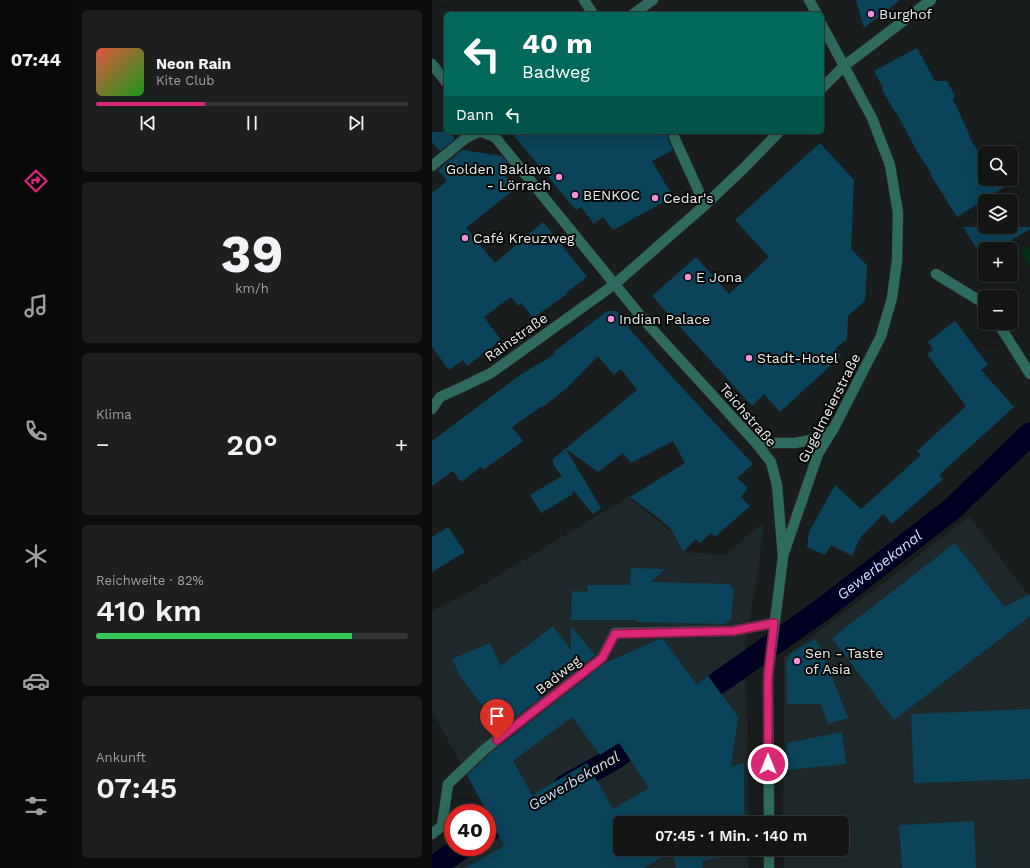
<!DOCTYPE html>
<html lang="de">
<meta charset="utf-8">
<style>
:root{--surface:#141616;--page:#1d1f1f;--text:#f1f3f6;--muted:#9d9fa1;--line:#333535;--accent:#db2777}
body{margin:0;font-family:"Work Sans",sans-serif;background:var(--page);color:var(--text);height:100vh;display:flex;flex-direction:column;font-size:15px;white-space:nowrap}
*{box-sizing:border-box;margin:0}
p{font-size:13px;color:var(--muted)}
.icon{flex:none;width:22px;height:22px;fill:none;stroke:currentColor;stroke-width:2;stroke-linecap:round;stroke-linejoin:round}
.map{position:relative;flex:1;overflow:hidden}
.details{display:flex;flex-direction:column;gap:10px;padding:10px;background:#0b0c0c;width:360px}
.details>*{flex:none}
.banner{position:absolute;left:12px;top:12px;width:380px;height:122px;border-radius:6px;box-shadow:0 4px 16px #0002,0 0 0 1px var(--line);background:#00695c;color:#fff;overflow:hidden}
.buttons{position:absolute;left:546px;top:146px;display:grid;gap:8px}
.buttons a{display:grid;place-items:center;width:40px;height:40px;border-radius:6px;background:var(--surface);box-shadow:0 4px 16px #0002,0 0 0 1px var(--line);font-size:20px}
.speed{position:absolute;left:12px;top:804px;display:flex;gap:8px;font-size:20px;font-weight:700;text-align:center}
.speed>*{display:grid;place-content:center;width:52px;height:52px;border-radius:50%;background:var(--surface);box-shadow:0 4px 16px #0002,0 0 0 1px var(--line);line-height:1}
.speed .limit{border:6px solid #d22;background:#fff;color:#111}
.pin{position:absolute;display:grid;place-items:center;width:34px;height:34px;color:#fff;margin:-41px -17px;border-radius:50% 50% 50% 0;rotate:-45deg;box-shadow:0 0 4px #0007}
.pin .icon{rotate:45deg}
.me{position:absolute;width:44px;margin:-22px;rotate:0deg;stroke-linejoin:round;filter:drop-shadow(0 0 3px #0008)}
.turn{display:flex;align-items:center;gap:14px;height:84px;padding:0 12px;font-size:18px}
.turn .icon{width:52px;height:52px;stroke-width:2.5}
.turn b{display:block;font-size:28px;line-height:34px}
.then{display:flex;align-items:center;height:38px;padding:0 12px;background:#0003;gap:8px;font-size:15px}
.big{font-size:30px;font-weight:600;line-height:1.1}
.details .tile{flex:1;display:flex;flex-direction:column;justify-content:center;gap:6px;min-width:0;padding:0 14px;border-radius:6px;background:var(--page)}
.details .dial{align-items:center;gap:0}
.dial b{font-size:52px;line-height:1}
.song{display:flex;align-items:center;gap:12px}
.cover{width:48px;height:48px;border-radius:6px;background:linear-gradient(135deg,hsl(10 70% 55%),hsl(120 70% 35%))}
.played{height:4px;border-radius:2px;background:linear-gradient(90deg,var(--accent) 35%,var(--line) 35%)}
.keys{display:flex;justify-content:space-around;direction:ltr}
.heat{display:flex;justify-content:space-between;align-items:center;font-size:22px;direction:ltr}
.charge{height:6px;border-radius:3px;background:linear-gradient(90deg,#34c759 82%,var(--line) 0)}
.trip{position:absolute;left:181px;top:816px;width:236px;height:40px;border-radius:6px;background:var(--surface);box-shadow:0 4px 16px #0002,0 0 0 1px var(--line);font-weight:600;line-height:40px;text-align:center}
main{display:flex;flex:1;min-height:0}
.menu{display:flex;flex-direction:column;width:72px;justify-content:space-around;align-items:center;background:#080909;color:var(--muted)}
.menu .icon{width:28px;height:28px}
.menu .on{color:var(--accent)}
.menu b{font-size:18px;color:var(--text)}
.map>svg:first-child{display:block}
.built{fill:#1e282a}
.green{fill:#053116}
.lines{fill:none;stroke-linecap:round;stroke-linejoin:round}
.canal{stroke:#000023;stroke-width:23}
.building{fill:#0b435a;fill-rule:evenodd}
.minor-casing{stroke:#373a3a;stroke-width:11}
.minor{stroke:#2e6a5e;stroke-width:10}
.route-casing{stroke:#8e194d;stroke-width:10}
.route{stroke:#db2777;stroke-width:7}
.poi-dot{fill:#f391d5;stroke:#060707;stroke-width:1.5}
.labels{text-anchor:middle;stroke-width:4;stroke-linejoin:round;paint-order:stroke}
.poi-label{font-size:14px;fill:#ebeded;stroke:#060707;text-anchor:start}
.street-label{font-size:14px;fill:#ebeded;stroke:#060707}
.water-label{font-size:15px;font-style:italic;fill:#c9ddfa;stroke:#060707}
</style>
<main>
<nav class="menu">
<b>07:44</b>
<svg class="icon on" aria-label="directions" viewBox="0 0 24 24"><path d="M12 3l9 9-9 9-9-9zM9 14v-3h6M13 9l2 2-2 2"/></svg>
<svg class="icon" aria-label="music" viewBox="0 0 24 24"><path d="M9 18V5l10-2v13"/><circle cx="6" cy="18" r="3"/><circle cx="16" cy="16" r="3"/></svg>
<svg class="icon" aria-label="phone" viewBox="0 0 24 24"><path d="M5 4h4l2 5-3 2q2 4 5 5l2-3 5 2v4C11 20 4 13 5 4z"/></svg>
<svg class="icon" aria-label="climate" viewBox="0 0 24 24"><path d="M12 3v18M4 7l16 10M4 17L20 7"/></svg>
<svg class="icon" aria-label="car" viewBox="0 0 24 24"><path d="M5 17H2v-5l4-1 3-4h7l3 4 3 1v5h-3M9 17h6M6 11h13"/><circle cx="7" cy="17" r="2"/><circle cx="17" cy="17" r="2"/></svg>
<svg class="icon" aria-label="filters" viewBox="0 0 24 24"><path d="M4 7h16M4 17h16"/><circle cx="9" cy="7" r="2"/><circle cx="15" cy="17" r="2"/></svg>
</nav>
<section class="details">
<div class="tile">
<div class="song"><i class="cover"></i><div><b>Neon Rain</b><p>Kite Club</p></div></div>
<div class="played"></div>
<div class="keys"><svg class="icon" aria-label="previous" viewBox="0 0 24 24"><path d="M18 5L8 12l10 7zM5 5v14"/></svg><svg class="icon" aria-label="pause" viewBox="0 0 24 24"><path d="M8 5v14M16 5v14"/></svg><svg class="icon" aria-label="next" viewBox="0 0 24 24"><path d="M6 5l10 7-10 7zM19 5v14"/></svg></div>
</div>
<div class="tile dial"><b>39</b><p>km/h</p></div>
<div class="tile"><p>Klima</p>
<div class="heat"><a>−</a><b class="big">20°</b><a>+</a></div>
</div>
<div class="tile"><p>Reichweite · 82%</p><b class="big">410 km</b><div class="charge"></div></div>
<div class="tile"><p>Ankunft</p><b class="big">07:45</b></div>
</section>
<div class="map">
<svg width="598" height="868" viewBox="0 0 598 868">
<rect width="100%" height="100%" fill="#1a1d1d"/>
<g class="built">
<path d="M196 497 242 534 251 552 293 555 332 522 324 585 313 642 316 762V823H188V849H315L317 868H20L51 847H55V844L68 835 0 711V612L56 582Z"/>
<path d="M537 516 598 598V868H352V849H410V823H351L352 737V657L461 576Z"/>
</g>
<path class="green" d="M598 246V267L589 252Z"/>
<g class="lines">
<g class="canal">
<path id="s1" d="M286 683 391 609 520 509 598 434"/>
<path d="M133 786 183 758 218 733"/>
<path d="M55 831 90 811"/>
<path d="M0 868 31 847"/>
</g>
</g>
<g class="building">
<path d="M424 0H468L432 28Z"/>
<path d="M485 48 503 81H515L523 96 521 99 538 136 537 137 553 162V179H585L525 217 498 174 499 173 486 153 464 112H463L450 90 451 88 442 71Z"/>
<path d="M0 132H17L23 139 8 151 0 142Z"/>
<path d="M79 132H235L236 139 241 150 220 161 241 197 181 230 171 217 162 224 149 207 144 210Z"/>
<path d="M388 143 422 180 419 249 435 265 433 301 416 316 415 339 403 349 409 356 348 412 332 394 320 406 220 296 264 257 297 294 337 257 303 220Z"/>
<path d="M31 149 32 150 56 154 58 156 60 154 70 156 76 163 68 170 84 188 34 228 63 263 111 222 155 277 134 293 135 294 101 318 89 303 86 306 79 297 52 317 69 340 35 366 31 360 17 370 0 347V193L15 181 6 170Z"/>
<path d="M531 227H598V229L578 241 580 243 570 249H545Z"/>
<path d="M175 311H185L197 326 196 327 241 378 321 464 305 478 316 488 309 497 318 506 283 537 279 533 268 543 264 539 251 552 243 536 238 528 228 519 198 497 253 463 241 441 199 463 191 453 166 472 134 449 169 508 161 514 142 491 140 492 141 494 109 513 98 495 130 476 121 465V459L205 390 189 369 182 375 166 356 135 388 111 407 110 406 80 427 91 441 51 470 49 467 29 482 21 471 0 486V441L88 375 123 354 122 352Z"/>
<path d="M523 321 556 365 549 370 582 407 507 475 511 479 460 524 451 514 428 538 420 556 399 545 393 555 375 547 377 532 403 485 429 509 489 455 485 451 534 406 495 354 501 350 496 342Z"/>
<path d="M16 527 33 552 0 572V537Z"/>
<path d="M523 543 572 607 598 594V616L462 720 400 638Z"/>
<path d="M199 568 233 569 219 582 297 584 302 589 299 619 293 624 205 622V620H139L140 591 156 592 155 585H198Z"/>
<path d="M121 626 139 650V626L163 655 68 729 28 676 20 659 58 643 69 666Z"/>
<path d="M228 639H231L265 685 276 676 306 717 299 767 312 763V823H188V849H312V852L270 861 271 868H244L240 851 212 868H33L72 846 58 818 35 775 55 756 175 662ZM140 717 168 755 187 743 217 788 181 809 155 763 100 795 81 761Z"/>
<path d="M383 639 387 647 388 646 416 718 396 724 389 704H355L354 662 359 653Z"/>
<path d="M598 709V779L482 783 479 714Z"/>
<path d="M410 732 414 764 354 770 355 743Z"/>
<path d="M542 821 544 868H470L467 825Z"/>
</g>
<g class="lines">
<defs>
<g id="minor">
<path d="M152 0 161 14"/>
<path d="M377 0 385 14"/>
<path d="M201 14 221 0"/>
<path d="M0 64 14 82"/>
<path d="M390 88 412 66 499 0"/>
<path d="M50 132 63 137 211 319 324 443 339 462 345 485 351 557 336 676 337 823"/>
<path d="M242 137 273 205"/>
<path d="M0 166 34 138 47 132"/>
<path d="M504 274 553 304"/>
<path d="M566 323 598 374"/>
<path d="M0 409 8 397 28 388 59 373 183 284 273 205 312 168 347 132"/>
<path d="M324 443H363L378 440 401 430"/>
<path d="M352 553 386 454 403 426 449 336 460 298 465 261 466 213 458 165 440 118 390 25"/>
<path d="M0 834 10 826 16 784 53 749 170 658 183 633 301 631 342 623"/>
<path d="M337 849V868"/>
</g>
</defs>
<use href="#minor" class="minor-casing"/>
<use href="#minor" class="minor"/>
</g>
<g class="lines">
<defs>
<path id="route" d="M65 740 170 658 183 634 301 631 342 623 336 676V764"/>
</defs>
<use href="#route" class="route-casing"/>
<use href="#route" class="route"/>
</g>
<g class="poi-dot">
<circle cx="439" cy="14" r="4"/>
<circle cx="127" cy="177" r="4"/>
<circle cx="143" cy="195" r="4"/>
<circle cx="223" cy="198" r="4"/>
<circle cx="33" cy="238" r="4"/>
<circle cx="256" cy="277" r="4"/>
<circle cx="179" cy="319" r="4"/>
<circle cx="317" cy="358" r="4"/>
<circle cx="365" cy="661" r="4"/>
</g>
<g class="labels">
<g class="poi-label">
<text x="447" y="19">Burghof</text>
<text x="119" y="174" text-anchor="end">Golden Baklava<tspan x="119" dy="16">- Lörrach</tspan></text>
<text x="151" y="200">BENKOC</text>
<text x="231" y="203">Cedar's</text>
<text x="41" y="243">Café Kreuzweg</text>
<text x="264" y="282">E Jona</text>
<text x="187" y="324">Indian Palace</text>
<text x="325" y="363">Stadt-Hotel</text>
<text x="373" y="658">Sen - Taste<tspan x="373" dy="16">of Asia</tspan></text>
</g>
<g class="street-label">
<text transform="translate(84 337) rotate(-35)" y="5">Rainstraße</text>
<text transform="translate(397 408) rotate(-63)" y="5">Gugelmeierstraße</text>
<text transform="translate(316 415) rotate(49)" y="5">Teichstraße</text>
<text transform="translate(126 675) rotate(-38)" y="5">Badweg</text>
</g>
<g class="water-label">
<text dy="5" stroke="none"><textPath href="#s1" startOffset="200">Gewerbekanal</textPath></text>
<text transform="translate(142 781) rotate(-30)" y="5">Gewerbekanal</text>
</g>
</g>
</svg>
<div class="buttons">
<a><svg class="icon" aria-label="search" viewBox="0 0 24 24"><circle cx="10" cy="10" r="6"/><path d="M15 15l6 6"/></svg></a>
<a><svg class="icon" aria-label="layers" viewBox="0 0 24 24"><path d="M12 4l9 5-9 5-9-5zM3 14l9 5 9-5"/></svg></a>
<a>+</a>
<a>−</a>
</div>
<div class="speed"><div class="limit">40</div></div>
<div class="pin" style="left:65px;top:740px;background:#d93025"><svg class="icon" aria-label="arrive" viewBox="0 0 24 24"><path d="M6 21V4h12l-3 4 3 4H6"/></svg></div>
<svg class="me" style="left:336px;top:764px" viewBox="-20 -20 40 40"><circle r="17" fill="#db2777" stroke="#fff" stroke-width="3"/><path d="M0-11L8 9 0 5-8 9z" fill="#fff"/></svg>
<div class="trip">07:45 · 1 Min. · 140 m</div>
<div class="banner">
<div class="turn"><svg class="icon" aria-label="left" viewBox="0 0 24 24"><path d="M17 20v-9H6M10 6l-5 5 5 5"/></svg><div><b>40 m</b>Badweg</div></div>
<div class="then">Dann<svg class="icon" aria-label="left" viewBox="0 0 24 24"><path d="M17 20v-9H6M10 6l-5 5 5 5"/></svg></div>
</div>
</div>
</main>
